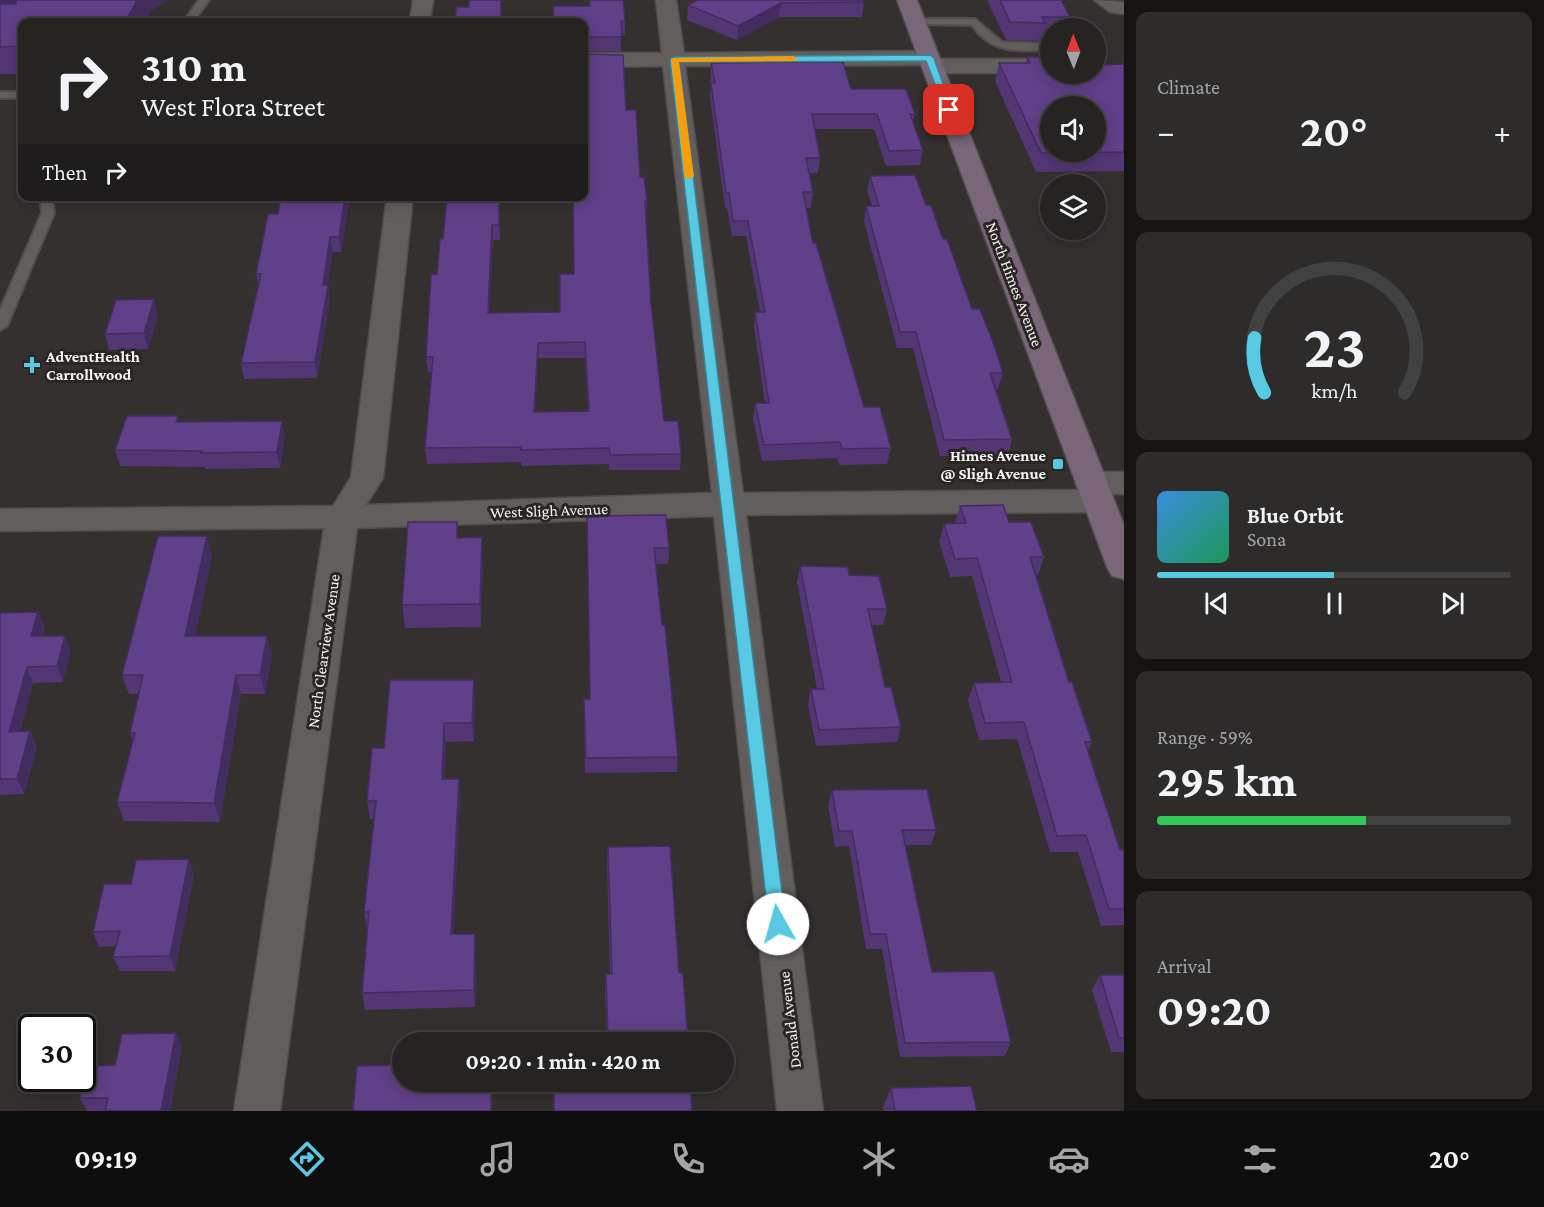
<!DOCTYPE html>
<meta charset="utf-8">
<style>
:root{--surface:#262423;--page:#2e2c2b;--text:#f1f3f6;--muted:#a4a4a6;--line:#424141;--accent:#58c9e3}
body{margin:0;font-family:"Crimson Pro",serif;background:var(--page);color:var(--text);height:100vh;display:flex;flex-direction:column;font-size:22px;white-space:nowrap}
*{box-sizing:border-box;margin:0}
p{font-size:20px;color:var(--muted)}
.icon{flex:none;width:33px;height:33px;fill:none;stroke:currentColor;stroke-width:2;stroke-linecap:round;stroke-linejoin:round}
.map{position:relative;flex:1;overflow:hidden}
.side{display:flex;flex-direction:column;gap:12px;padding:12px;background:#151413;width:420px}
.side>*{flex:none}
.hud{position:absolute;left:18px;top:18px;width:570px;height:183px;border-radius:12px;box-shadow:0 3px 15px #0003,0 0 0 2px var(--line);background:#262423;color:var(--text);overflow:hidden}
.needle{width:39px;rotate:359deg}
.tools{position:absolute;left:1040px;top:18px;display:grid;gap:12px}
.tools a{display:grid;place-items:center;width:66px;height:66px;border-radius:50%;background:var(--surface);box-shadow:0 3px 15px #0003,0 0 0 2px var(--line);font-size:30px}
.speed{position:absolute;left:18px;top:1014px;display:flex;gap:12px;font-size:30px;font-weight:700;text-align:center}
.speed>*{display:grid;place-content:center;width:78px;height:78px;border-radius:50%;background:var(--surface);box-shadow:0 3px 15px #0003,0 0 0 2px var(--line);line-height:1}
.speed .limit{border:3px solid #111;border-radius:9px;background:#fff;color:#111}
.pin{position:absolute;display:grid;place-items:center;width:51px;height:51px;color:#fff;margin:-26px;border-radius:12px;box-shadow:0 3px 9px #0006}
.me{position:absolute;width:66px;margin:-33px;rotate:353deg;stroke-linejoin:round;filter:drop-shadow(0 0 4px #0008)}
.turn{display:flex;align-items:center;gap:21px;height:126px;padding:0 24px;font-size:27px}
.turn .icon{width:78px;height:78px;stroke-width:2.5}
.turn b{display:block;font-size:42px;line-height:51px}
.then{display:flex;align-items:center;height:57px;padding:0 24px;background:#0003;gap:12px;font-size:22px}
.big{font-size:45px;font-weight:700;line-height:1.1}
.side .tile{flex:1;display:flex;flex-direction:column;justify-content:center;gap:9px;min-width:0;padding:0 21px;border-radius:12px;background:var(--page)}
.side .dial{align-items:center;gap:0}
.dial svg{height:156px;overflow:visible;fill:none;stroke:var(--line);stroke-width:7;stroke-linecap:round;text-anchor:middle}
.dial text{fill:var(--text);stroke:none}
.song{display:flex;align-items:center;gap:18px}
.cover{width:72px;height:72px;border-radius:9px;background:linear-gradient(135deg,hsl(210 70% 55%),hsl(150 70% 35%))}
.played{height:6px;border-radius:3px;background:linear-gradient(90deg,var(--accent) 50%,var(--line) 50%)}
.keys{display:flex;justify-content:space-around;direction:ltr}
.heat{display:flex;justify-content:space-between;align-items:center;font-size:33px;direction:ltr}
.charge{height:9px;border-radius:4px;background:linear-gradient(90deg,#34c759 59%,var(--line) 0)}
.trip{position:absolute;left:392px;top:1032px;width:342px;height:60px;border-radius:30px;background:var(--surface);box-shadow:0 3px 15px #0003,0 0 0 2px var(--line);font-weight:700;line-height:60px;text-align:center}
.dock{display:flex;height:96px;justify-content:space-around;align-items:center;background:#0f0e0e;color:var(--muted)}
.dock .icon{width:42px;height:42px}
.dock .active{color:var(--accent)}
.dock b{font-size:27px;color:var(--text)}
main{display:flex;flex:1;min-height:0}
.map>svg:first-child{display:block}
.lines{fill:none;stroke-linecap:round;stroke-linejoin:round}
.lane-casing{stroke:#504d4c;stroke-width:4}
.street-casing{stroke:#504d4c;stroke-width:3}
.secondary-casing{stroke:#504d4c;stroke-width:3}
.lane{fill:#625e5d;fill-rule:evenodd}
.street{fill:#625e5d;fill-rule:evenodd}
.secondary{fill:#796679;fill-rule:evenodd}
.wall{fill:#533775;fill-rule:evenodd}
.shaded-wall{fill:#432d5f}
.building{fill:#604088;stroke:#432d5f;stroke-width:1.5;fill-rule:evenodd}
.route{fill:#58c9e3;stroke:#398394;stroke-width:1.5}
.slow{fill:#f59e0b}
.poi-dot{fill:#58c9e3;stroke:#292625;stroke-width:2}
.labels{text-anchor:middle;stroke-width:6;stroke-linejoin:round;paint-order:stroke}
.street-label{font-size:16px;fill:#f6f4f3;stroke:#292625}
.poi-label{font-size:16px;font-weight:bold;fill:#f6f4f3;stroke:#292625;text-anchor:start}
</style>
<main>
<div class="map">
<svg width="1124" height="1111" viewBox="0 0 1124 1111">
<rect width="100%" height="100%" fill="#33302f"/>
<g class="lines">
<defs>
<g id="lane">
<path d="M199 0H209L193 22H183Z"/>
<path d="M916 19H975L1002 42 1050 44V50C1019 51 991 54 972 25L912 24 911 22Z"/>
<rect x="0" y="92" width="22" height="6"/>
<path d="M40 196H52L54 213 7 326 0 330V310L42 213Z"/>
</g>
<g id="street">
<path d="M413 0H433L430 22H410Z"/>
<path d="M656 0H676L684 53 930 51 938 53 940 59H1050V73H933L925 71 923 65 685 66 743 493 1080 490 1075 483 1080 475 1091 472H1124V494H1110L1114 501 1109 509 1098 512 746 515 823 1111H777L714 516 357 528 280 1111H234L324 528 0 531V509L333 506 351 477 387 196H413L383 478 366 505 712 493 663 66 584 67V53H662Z"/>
<path d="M1094 0 1124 2V14L1110 12Z"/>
</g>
<path id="secondary" d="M897 0H917L1124 525V579L1112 576 1107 567Z"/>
</defs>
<use href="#lane" class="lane-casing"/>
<use href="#street" class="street-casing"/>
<use href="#secondary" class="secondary-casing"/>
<use href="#lane" class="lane"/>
<use href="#street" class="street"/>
<use href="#secondary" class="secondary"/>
</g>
<g class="wall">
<path d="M0 0H168L150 12 145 22H22V74H0Z"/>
<path d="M589 0H623L625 21V35H621V51H584V54V22H553V6H589Z"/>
<path d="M698 0 864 2 862 17H779L737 40 687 20 688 5Z"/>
<path d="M988 0H1064H1061L1070 17 1067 28H1050V35H1042L1040 41 1006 40 988 2Z"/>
<path d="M1027 57 1050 74 1124 64V171L1036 172 995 81 999 63H1026Z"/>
<path d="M711 63 851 89 915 114 913 123 923 150 920 165 886 166 874 129H815L820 158 818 173H809L813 192 811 208H806L813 243 864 407 891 448 887 464 839 465 837 458 762 461 753 419 755 403H765L754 327 755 312H760L746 236H732L727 208H725L710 97Z"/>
<path d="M626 110 640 177 647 201 646 216 651 303 664 421 681 454 680 470H609V464L521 466V462L427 464 425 448 431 372H428L426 357 437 274 443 239 499 196 500 240H493L489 313 560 312 574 274ZM538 358H585L588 411 535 412Z"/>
<path d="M870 176 926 205 943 239 972 309 1003 373 998 389H995L1012 439 1008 455 940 456 913 348H897L864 221 866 206H872L867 191Z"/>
<path d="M350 196 341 252H333L327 285 330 301 317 378 244 379 241 363 258 284 256 274 278 214Z"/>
<path d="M158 315 148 349 109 350 105 334Z"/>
<path d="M180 422 285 437 280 468 205 469V467L120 466 115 450Z"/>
<path d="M960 506 1009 522 1044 557 1038 575H1035L1069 682 1092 742 1088 751 1120 850H1124V925L1101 926 1078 852H1050L1017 739 979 740 968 700 974 683 1001 682 972 576 950 577 939 541 944 524 955 523Z"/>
<path d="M587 516 669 548 668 564H656L662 625 678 757 677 772 585 773 584 699H590Z"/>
<path d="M457 522 458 538 483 561 481 627 405 628 402 605Z"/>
<path d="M212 556 195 636 272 656 265 694H241L220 822 124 821 117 802 133 742 130 733 139 694H129L122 675Z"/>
<path d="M800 566 849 575 887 609 883 625H872L885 687 901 727 897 742 816 746 808 705 811 689H817L797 582Z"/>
<path d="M38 612 45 628 42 636 71 651 63 682 33 683 20 732 30 731 37 747 24 794 0 795V613Z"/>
<path d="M475 698 474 741 446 742 444 779H459L460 797 453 934 476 951 475 1007 365 1010 362 993 367 929 364 912 374 819H370L367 801 384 748Z"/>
<path d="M832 790 936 830 931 845H905L932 972 1011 1042 1005 1056 900 1057 882 949H866L849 846 835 847 828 805Z"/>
<path d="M608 847 679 973 688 1042H607L605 991 606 974H610L607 865Z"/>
<path d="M189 859 194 875 175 971H120L113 957 116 946 99 947 93 932 131 884Z"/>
<path d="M1100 975H1124V1052H1111L1092 990Z"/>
<path d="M176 1033 182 1047 170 1111H87L80 1098 115 1065Z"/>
<path d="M891 1088 977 1111H884L883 1107Z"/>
</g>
<g class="shaded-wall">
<path d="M0 0H16L22 21 0 23Z"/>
<path d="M137 0H168L150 12 145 22H126Z"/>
<path d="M781 3 779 17 737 40 738 26Z"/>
<path d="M345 196H350L341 252 339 237Z"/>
<path d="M492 225 493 240 489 329 488 313Z"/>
<path d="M330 237 333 252 325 301 323 285Z"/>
<path d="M328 285 330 301 317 378 315 362Z"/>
<path d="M154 299 158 315 148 349 144 333Z"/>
<path d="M538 343V358L534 427V412Z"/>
<path d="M282 421 285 437 280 468 277 452Z"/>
<path d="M207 536 212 556 191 656 185 636Z"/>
<path d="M482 537 483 561 481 627 480 604Z"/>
<path d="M38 612 45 628 38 652 31 636Z"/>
<path d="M65 636 71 651 63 682 57 666Z"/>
<path d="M267 636 272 656 265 694 260 675Z"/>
<path d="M27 667 33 683 16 747 9 732Z"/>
<path d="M236 675 241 694 220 822 214 803Z"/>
<path d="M474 680 475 698 474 741 472 723Z"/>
<path d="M444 723 446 742 444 797 442 779Z"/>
<path d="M30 731 37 747 24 794 17 779Z"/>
<path d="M459 779 460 797 452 951 451 934Z"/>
<path d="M189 859 194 875 175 971 170 956Z"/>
<path d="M475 934 476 951 475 1007 474 990Z"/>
<path d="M176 1033 182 1047 170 1111H161Z"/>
<rect x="491" y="1082" width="1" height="29"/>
</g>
<g class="building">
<path d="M16 0H137L126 22H22V46L0 47V4H16Z"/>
<path d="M469 0H501V22H455L456 7H469Z"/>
<path d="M590 0H623L625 21H621L622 37H584V41V22H554L553 6H590Z"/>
<path d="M698 0H863L864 2 781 3 738 26 688 5Z"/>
<path d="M1000 0H1061L1070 17H1042L1045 23 1010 22Z"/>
<path d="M584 54 623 55 626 110H636L640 177H644L647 201H645L651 303 664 421H678L681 454 610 455 609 448 521 450V447L425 448 433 357H426L431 275 437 274 440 239H443L447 196H499V225H492L488 313 560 312V274H574L573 196H584ZM585 342 589 411 534 412 538 343Z"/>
<path d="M1027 57H1050V74H1095V65L1124 64V152L1041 153 999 63H1030ZM1050 106H1095V152H1050Z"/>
<path d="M843 62 851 89H906L915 114H910L923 150 889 151 877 114H812L820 158H806L813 192H803L813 243H816L864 407H880L891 448 842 449 840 442 764 445 755 403H769L755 312H765L748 221H733L729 193H726L711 83H715L711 63Z"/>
<path d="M915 175 926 205H931L943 239H947L972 309H980L994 345 1003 373H990L1012 439 944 440 916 332H900L866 206H879L870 176Z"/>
<path d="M281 196H345L339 237H330L323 285H328L315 362 241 363 261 274H256L268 214H278Z"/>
<path d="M154 299 144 333 105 334 116 300Z"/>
<path d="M127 416H178L176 422 282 421 277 452 201 453 202 451 115 450Z"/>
<path d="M1003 505 1009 522H1031L1044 557H1030L1069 682H1072L1092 742H1085L1120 850H1124V909H1109L1086 835 1057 836 1024 722 985 723 974 683 1012 682 977 558 955 559 944 524 966 523 960 506Z"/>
<path d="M666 515 669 548H654L662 625H665L678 757 586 758 584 699H590L587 516Z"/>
<path d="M408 522H457V538L482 537 480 604 402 605Z"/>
<path d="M158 536H207L185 636H267L260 675H236L214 803 117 802 135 733H130L143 675H122Z"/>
<path d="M800 566 848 567 849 575 879 576 887 609H868L885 687H891L901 727 819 730 811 689H824Z"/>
<path d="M38 612 31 636H65L57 666 27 667 9 732 30 731 17 779H0V613Z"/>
<path d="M390 680H474L472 723H444L442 779H459L451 934H475L474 990 362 993 369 912H364L376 801H367L372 748H384Z"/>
<path d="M927 789 936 830H902L932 972 994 971 1011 1042 905 1043 886 934H870L852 831H839L832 790Z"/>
<path d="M670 846 679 973H683L688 1042H608L606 974H612L608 847Z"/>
<path d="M189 859 170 956 113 957 120 931 93 932 104 884H131L136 860Z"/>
<path d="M1100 975H1124V1038H1119Z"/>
<path d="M176 1033 161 1111H105L108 1098H80L87 1066 115 1065 122 1034Z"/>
<path d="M402 1065V1082H491V1111H353L357 1066Z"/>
<path d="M554 1082H690L692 1111H554Z"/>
<path d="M971 1086 977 1111H895L891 1088Z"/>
</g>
<path class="route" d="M930 55 934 58 953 112 945 110 926 61 679 62 786 924 784 930 778 932 772 930 769 924 670 60 674 57Z"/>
<path class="slow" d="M793 56 797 59 796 61 679 62 694 177 685 179 671 58Z"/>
<g class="poi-dot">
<path d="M29 356h6v6h6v6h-6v6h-6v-6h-6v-6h6z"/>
<rect x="1052" y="458" width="12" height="12" rx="3"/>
</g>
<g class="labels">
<g class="street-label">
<text transform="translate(1015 284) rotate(69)" y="6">North Himes Avenue</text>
<text transform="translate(549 510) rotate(-2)" y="6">West Sligh Avenue</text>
<text transform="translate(323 651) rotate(-82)" y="6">North Clearview Avenue</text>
<text transform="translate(789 1020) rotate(-97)" y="6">Donald Avenue</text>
</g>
<g class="poi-label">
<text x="46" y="362">AdventHealth<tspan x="46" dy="18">Carrollwood</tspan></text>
<text x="1046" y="461" text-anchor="end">Himes Avenue<tspan x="1046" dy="18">@ Sligh Avenue</tspan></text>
</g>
</g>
</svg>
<div class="tools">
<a><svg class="needle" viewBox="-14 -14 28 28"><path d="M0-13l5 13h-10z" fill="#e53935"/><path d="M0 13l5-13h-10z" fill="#a4a4a6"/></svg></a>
<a><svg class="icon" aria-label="sound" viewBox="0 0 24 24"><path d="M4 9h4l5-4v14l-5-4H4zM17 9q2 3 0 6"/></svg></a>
<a><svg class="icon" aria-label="layers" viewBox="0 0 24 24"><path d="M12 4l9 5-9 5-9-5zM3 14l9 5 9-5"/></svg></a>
</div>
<div class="speed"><div class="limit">30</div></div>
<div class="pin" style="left:949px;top:110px;background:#d93025"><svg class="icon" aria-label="arrive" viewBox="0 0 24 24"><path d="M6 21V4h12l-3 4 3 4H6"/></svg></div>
<svg class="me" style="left:778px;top:924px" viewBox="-20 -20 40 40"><circle r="19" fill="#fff"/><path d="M0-13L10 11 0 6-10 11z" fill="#58c9e3"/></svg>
<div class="trip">09:20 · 1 min · 420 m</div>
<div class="hud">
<div class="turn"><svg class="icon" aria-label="right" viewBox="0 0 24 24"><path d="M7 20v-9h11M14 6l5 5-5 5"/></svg><div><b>310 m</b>West Flora Street</div></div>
<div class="then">Then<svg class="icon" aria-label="right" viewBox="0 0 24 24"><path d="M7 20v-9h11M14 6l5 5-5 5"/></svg></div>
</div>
</div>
<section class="side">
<div class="tile"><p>Climate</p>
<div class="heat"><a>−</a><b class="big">20°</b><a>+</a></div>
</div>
<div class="tile dial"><svg viewBox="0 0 100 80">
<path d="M14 69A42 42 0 1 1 86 69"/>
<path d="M14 69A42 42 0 0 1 9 41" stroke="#58c9e3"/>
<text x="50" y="56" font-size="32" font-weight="700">23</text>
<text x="50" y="72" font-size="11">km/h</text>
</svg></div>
<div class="tile">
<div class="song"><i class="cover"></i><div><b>Blue Orbit</b><p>Sona</p></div></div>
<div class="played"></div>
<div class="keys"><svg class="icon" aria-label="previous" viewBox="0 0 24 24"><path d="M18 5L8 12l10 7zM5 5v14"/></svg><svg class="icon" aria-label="pause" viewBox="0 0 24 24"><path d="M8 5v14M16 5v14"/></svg><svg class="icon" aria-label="next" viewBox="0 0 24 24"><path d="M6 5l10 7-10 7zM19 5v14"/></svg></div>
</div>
<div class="tile"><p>Range · 59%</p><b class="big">295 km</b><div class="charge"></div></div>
<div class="tile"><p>Arrival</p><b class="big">09:20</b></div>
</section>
</main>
<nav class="dock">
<b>09:19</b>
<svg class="icon active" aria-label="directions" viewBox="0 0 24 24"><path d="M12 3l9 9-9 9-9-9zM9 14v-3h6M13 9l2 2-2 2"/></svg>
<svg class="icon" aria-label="music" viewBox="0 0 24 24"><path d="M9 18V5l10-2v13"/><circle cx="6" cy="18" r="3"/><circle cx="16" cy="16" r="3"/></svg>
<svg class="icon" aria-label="phone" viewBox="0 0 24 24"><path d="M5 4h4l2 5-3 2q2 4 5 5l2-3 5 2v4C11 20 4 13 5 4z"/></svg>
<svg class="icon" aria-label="climate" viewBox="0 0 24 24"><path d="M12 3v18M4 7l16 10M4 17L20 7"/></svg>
<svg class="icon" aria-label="car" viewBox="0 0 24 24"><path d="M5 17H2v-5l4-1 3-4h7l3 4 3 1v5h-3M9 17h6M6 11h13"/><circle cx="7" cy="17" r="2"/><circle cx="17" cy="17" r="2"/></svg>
<svg class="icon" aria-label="filters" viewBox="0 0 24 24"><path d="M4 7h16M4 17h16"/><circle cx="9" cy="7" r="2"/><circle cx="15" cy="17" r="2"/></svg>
<b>20°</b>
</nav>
